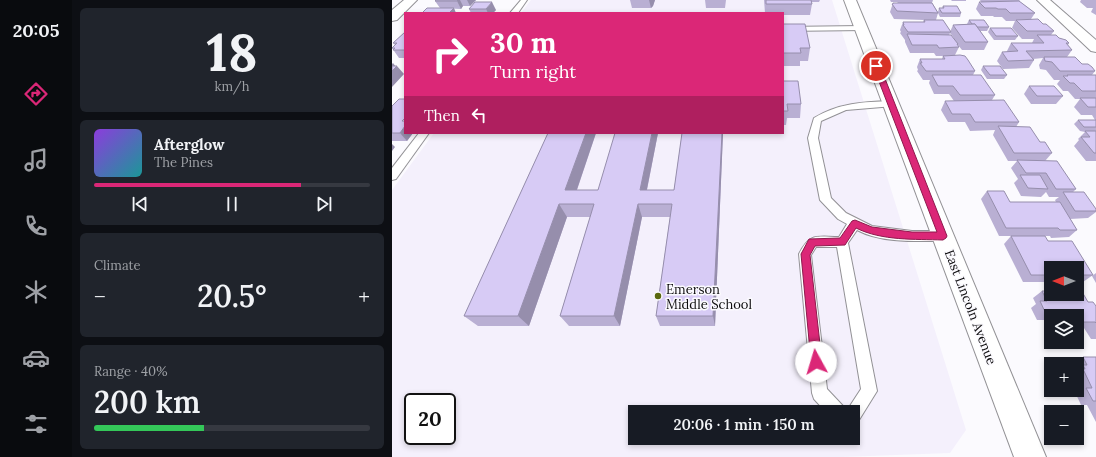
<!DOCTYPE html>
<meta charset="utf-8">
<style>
:root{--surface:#171b24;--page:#20242c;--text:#f1f3f6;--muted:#9ea1a6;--line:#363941;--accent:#db2777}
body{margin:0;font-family:Lora,serif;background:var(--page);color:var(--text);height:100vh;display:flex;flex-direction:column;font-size:15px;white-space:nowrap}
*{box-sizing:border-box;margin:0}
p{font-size:13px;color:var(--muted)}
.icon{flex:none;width:22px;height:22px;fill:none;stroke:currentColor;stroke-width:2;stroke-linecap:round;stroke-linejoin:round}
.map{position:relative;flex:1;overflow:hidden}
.sheet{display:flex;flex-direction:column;gap:8px;padding:8px;background:#0d0f14;width:320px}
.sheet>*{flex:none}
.banner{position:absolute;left:12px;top:12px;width:380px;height:122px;border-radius:0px;box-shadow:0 2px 6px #0003;background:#db2777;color:#fff;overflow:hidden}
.needle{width:26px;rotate:270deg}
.tools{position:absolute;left:652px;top:261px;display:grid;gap:8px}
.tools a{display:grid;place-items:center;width:40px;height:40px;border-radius:0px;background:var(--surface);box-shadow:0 2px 6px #0003;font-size:20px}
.speed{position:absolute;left:12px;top:393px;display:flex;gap:8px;font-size:20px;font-weight:700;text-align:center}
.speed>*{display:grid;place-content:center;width:52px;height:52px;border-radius:50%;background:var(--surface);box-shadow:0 2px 6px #0003;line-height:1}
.speed .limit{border:2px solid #111;border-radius:6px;background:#fff;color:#111}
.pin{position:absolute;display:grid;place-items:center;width:34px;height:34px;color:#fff;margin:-17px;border:2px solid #fff;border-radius:50%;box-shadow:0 1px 4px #0007}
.me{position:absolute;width:44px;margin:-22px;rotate:354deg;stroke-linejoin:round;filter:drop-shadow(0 0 3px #0008)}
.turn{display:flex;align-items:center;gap:14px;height:84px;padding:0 20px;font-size:18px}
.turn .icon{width:52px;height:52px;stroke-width:2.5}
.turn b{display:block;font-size:28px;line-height:34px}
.then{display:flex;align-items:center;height:38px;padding:0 20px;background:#0003;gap:8px;font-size:15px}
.big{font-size:30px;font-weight:600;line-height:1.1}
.sheet .tile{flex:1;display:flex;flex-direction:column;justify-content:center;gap:6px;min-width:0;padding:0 14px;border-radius:6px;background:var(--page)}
.sheet .dial{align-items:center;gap:0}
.dial b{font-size:52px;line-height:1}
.song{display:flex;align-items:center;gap:12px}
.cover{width:48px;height:48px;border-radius:6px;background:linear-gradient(135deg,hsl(270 70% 55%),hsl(180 70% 35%))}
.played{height:4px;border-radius:2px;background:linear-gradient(90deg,var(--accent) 75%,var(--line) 75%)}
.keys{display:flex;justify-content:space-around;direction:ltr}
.heat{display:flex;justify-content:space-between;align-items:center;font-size:22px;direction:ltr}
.charge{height:6px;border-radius:3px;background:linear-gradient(90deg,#34c759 40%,var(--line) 0)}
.trip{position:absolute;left:236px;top:405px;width:232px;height:40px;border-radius:0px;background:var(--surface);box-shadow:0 2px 6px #0003;font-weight:600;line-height:40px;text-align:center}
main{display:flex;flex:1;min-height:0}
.tabs{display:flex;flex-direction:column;width:72px;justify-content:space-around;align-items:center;background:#090b0e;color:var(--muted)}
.tabs .icon{width:28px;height:28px}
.tabs .selected{color:var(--accent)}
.tabs b{font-size:18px;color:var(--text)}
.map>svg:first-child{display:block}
.built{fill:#f4f0fc;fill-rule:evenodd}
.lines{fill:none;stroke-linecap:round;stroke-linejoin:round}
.service-casing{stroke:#929195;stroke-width:2}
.minor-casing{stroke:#929195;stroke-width:2}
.service{fill:#fff;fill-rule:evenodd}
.minor{fill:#fff;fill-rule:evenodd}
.wall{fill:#b9afd3;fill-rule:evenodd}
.shaded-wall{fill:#968eac}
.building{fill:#d7cbf5;stroke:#968eac}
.route{fill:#db2777;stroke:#8e194d}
.poi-dot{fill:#5a680f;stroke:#fbfafe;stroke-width:1.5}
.labels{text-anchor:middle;stroke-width:3;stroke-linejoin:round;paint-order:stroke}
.poi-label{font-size:13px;fill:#0e0d0f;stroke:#fbfafe;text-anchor:start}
.street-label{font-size:13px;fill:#0e0d0f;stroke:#fbfafe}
</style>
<main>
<nav class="tabs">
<b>20:05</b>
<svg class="icon selected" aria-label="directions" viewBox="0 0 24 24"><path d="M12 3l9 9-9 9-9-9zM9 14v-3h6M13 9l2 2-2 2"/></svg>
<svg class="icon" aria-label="music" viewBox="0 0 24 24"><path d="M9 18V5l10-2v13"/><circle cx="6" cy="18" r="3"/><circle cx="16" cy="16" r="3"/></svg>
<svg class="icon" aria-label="phone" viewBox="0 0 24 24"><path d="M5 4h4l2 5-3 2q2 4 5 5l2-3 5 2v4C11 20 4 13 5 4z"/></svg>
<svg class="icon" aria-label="climate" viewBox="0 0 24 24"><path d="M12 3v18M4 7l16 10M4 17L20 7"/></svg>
<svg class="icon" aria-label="car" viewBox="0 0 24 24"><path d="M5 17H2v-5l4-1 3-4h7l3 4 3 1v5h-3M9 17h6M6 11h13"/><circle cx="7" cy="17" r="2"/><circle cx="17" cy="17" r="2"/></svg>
<svg class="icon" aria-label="filters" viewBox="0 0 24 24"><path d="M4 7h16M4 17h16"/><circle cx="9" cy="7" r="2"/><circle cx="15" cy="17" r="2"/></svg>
</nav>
<section class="sheet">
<div class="tile dial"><b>18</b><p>km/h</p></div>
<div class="tile">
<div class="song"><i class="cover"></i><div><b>Afterglow</b><p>The Pines</p></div></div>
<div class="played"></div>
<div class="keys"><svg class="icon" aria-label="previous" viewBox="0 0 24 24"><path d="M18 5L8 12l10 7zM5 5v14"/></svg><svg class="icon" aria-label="pause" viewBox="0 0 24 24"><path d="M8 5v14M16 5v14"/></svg><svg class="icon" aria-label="next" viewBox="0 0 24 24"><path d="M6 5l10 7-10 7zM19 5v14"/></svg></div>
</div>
<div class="tile"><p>Climate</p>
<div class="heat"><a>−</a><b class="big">20.5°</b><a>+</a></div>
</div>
<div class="tile"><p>Range · 40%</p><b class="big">200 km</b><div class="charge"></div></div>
</section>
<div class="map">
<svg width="704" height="457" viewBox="0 0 704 457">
<rect width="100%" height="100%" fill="#fbfafe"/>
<path class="built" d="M139 0H440L574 430 558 453 450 457H0V190L42 133H391V13H129ZM21 402H55V436H21ZM243 412H461V438H243Z"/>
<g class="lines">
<defs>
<g id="service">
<path d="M129 0H135L126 13H118Z"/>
<path d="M470 26 474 28 473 30 391 31V27Z"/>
<path d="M499 101 504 104 502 106 454 110 429 121 426 138 439 198 454 213 480 226 520 231H551L555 233 557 236 555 239 551 241C524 241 489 243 465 230L456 243 485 391 467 420 461 422V412H454L469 389 445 247H424L419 255 435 389 451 406 453 412H434L422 399 420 393 407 254C418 232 425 237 447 237L455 224 446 219 428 200 416 138 422 118C447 103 471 102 499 101Z"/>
<path d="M27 133H37L4 179 0 180V168Z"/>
</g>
<g id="minor">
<path d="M12 0H25L5 20 0 21V10Z"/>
<path d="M452 0H464L654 457H622Z"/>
<path d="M645 0H658L704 40V52L699 51Z"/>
</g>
</defs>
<use href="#service" class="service-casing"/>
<use href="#minor" class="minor-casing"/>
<use href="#service" class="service"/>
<use href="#minor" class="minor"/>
</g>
<g class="wall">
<path d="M44 0H84L78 6H71L69 9 48 8 43 1Z"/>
<path d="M238 0H263L261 6 259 8H240Z"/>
<path d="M313 0H334L333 8H314Z"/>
<path d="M372 0H428L427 2H419L420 4 418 15H391V13H373Z"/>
<path d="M498 0H541L540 3 546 12 547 8H550L551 6 569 13 568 17H548L546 13 544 20 558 32 561 25 575 24 577 20 597 27 595 31H588L596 42 592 50H570L566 45V46L567 47 563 55 583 71 581 75 603 95 600 100 627 122 624 127 648 142 660 153 653 161 684 189 681 192 704 209V212L696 218 678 219 685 230 677 237 659 238 658 236H607L589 199 595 191 618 202H664L663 200 667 197H657L654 192 649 197 629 196 622 183 626 179 619 168 625 161H616L601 135 603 130 578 131 573 122H556L549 110 553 101H562L557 94H542L537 83 538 80H531L525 71 526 70 525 67 528 59H550L551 56H559H544L542 53H518L513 42V40L508 33 509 32 508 30 511 22H531L532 20 502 19 498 12 501 3H506L505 2H499ZM558 33 562 38 557 35Z"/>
<path d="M559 0H574V1H560Z"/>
<path d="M588 0H628L627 1 643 13 639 19 651 24 662 31 659 35 677 43 676 45 680 50 675 57 703 71 700 75H704V161H694L682 146 687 140 686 139 693 132 688 131 682 124 686 120H703L700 115H689L682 107 688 99H683L676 91H671L665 84 668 80H662L654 70 648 69 647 65 651 58 641 59 642 60 637 68 611 69 605 61 610 52H615V51L619 43H640L642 39H630L620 28 623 21H614L610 17H602L601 16H589L584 9 587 2H589Z"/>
<path d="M689 0H704V15L699 12 701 8H695L688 2Z"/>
<path d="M83 2 104 10 101 13H79L77 9Z"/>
<path d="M391 24 418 48 416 61H408V66H391Z"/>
<path d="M598 28 626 36 623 40H602L596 32Z"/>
<path d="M13 32V58H7L0 48 3 45 1 43Z"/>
<path d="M591 66 615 75 612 79H595L589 70Z"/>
<path d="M391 81 409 104 408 118H395L394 125H391Z"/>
<path d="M637 86 671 96 664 104H639L632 94Z"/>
<path d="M0 106 13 133H21L15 141H0Z"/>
<path d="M156 133H204L185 190H206L266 133 255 190H282L290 133H331L323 326H268L264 316 278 217H250L228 326H177L168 316 198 217H175L137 326H86L72 316Z"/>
<path d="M619 236 656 241 701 275 691 282H685V268H659V282H631L612 244Z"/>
<path d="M704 273V283L700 276Z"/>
<path d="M650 291 696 302 704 306V339H699L692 328H685V316H659V329H657L652 320H645L639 308 644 304 641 298Z"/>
<path d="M691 357H704V422L695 405H689L683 392 688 390 685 385V364H681L680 363Z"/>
</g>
<g class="shaded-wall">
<path d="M66 0H68L71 6 69 9 65 1Z"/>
<path d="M75 0H84L78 6Z"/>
<path d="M257 0H263L261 6 259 8Z"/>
<path d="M100 2 104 10 101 13H96L94 9Z"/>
<path d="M62 8 64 13H57Z"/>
<path d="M1 63 4 67 5 66 12 74 0 87V64Z"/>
<path d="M13 126V133H21L15 141 8 133Z"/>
<path d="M194 133H204L180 204 173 190Z"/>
<path d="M260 133H266L252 204 248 190Z"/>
<path d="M330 133H331L323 326 321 316Z"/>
<path d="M0 144 3 147 0 151Z"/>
<path d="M167 204 175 217 137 326 126 316Z"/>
<path d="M246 204 250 217 228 326 222 316Z"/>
</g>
<g class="building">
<path d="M44 0H66L65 1H43Z"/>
<path d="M374 0H419L420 4H374Z"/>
<path d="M627 1 643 13H618L614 9H606L604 8H593L587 2Z"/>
<path d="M83 2H100L94 9H77Z"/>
<path d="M501 3H540L546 13 505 11 500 4H501Z"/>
<path d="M551 6H565L569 13H550L547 8H552Z"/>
<path d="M35 8H62L57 13H30Z"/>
<path d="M646 19 651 24H654L662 31H635L624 20Z"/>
<path d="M532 20H551L559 32H516L511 25H512L511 22H533Z"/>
<path d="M577 20H592L597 27H585L583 24H580Z"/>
<path d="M391 24H413L418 48H408L409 53H391Z"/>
<path d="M583 24 596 42H573L561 25Z"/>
<path d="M598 28H619L626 36H604Z"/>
<path d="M13 32V50H1L3 48H0L5 43H1Z"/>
<path d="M515 34 559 35 566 44H565L567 47 547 48 545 45H520Z"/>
<path d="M645 35H664L667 38 674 40 677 43H674L680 50 634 51 642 60 616 61 610 52 626 51 619 43H652Z"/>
<path d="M568 55 573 56 576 60 583 71H534L528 63H530L528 59H553L551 56Z"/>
<path d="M652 57H683L690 64H696L700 67 703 71H668L660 62 653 61Z"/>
<path d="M0 66H5L0 71Z"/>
<path d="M591 66H608L615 75H598Z"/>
<path d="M540 75H589L603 95H568L561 86H546Z"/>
<path d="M675 75H704V91H690L682 83H678L671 76H676Z"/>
<path d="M391 81H406L409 104H395L396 111H391Z"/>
<path d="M637 86H662L671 96H645Z"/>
<path d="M688 98H704V107H696Z"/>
<path d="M7 99H13V118L10 121H13V126L8 133H0V106Z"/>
<path d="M612 100 627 122H583L578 114H560L553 101Z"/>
<path d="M686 120H704V127H692Z"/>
<path d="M606 126 638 127 648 142H653L660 153H622Z"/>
<path d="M693 131H704V153H702L689 137H698Z"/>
<path d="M156 133H194L173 190H206L223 133H260L248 190H282L290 133H330L321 316H264L280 204H246L222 316H168L202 204H167L126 316H72Z"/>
<path d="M625 160 665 161 684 189H664L654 173H634Z"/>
<path d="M628 175H648L656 189 636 188Z"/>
<path d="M595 191H612L618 202H668L685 230H668L666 228H614Z"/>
<path d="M671 192H692L704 209V211H683Z"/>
<path d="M619 236H653L656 241H680L701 275H685V268H659V275H639Z"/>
<path d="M685 290H689L696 302H701L704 306V323L703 322H685V316H663L662 314H654L648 301H655L650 291H659V294H685Z"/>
<path d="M691 357H704V401H701L694 388H700L691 369H693L691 365H695Z"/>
</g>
<path class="route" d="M482 65 488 66 555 236 554 238 551 240C523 239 490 241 464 228L453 245 423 246 418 255 430 362 428 366 424 368 420 366 419 362 409 254 417 239 448 238 460 221 463 220 480 227 520 232H545L481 66Z"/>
<circle class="poi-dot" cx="266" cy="296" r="4"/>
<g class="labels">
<g class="poi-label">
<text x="274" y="294">Emerson<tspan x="274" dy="15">Middle School</tspan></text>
</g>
<g class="street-label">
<text transform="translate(579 307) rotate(69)" y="5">East Lincoln Avenue</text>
</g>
</g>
</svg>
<div class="tools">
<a><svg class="needle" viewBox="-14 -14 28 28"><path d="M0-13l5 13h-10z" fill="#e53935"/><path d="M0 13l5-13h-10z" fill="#9ea1a6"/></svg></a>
<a><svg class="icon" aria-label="layers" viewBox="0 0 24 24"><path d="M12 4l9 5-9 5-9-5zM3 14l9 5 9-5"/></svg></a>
<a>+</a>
<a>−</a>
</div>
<div class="speed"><div class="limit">20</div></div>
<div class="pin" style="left:484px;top:66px;background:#d93025"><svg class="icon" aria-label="arrive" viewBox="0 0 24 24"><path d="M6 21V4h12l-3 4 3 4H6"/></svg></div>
<svg class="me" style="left:424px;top:362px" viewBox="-20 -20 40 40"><circle r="19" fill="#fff"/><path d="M0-13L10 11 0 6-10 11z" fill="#db2777"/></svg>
<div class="trip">20:06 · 1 min · 150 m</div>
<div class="banner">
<div class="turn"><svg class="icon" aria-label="right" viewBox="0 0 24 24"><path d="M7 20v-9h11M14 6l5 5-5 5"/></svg><div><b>30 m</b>Turn right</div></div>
<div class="then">Then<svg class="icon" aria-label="left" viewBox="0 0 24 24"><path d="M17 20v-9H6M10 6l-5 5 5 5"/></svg></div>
</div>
</div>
</main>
